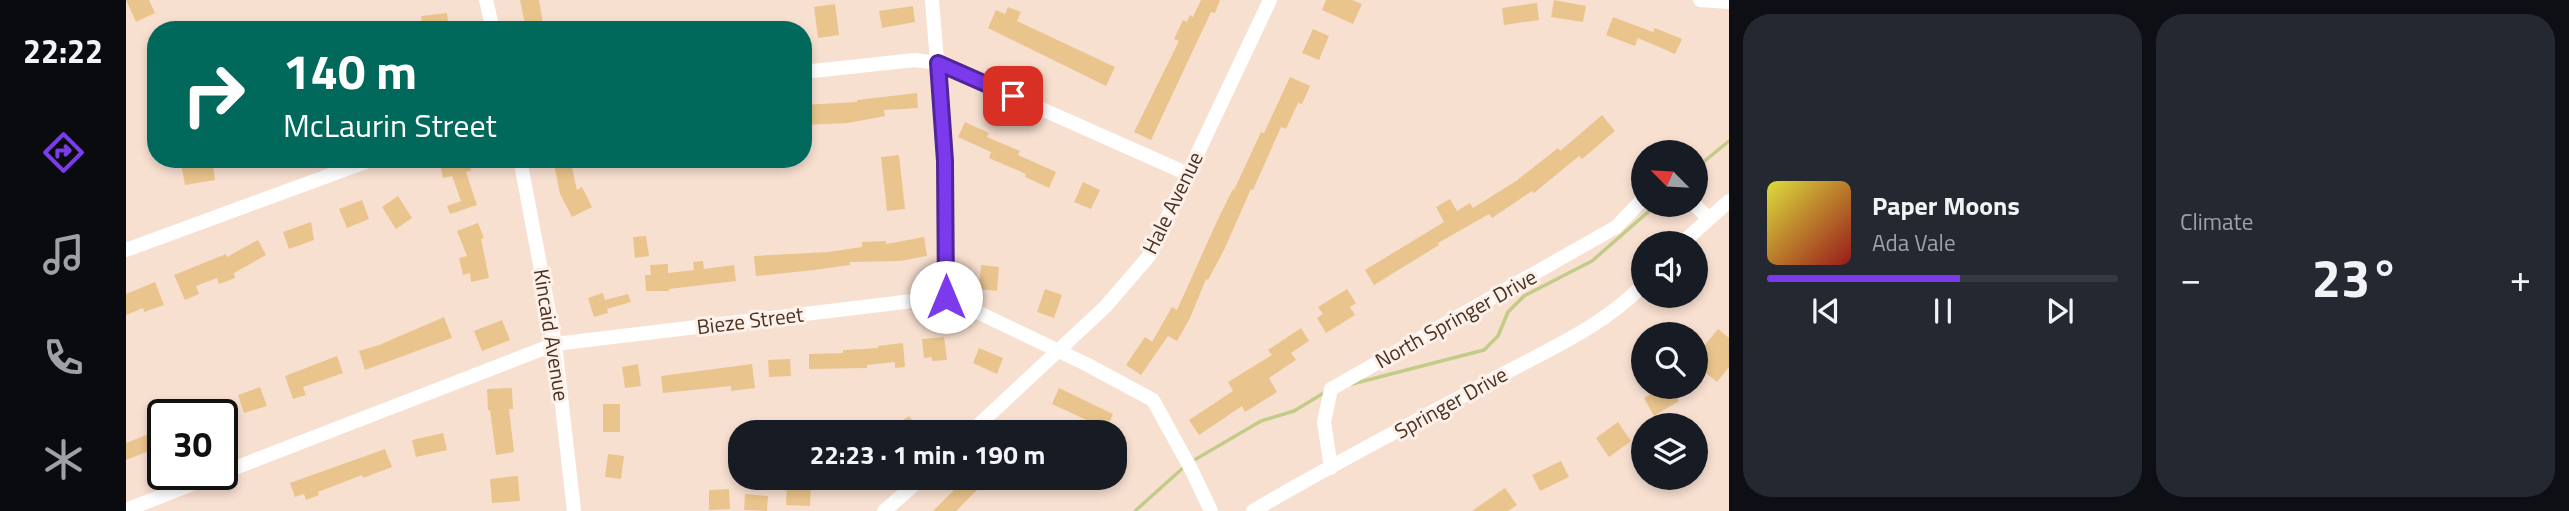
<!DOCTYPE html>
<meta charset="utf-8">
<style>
:root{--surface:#171b24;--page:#242831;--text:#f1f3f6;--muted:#9ea1a6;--line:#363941;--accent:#7c3aed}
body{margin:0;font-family:"Titillium Web",sans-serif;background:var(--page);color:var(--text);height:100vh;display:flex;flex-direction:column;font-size:26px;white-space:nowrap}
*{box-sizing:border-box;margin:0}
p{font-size:23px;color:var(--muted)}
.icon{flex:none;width:38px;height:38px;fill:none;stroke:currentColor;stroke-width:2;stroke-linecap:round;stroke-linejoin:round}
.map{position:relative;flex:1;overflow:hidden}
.sheet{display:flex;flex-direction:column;gap:14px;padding:14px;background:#0d0f14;width:840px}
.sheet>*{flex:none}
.hud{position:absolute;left:21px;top:21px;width:665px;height:147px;border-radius:28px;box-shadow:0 4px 10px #0003;background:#00695c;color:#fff;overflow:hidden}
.needle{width:46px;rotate:294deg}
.buttons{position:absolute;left:1505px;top:140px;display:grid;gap:14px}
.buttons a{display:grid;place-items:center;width:77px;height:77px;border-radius:50%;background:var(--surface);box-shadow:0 4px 10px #0003;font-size:35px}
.speed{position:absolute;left:21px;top:399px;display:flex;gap:14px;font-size:35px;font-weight:700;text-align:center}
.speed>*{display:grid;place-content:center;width:91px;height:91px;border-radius:50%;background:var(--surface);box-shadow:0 4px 10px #0003;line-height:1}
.speed .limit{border:4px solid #111;border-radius:10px;background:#fff;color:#111}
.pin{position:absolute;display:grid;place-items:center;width:60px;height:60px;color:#fff;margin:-30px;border-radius:14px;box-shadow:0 4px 10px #0006}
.me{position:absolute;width:77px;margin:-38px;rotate:0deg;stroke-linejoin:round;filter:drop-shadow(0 0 5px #0008)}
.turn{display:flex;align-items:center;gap:24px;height:147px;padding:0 21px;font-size:32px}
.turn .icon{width:91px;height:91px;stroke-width:2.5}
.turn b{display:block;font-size:49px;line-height:60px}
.big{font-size:52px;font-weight:700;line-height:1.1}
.sheet .tile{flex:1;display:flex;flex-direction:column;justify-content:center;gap:10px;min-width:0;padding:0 24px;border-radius:28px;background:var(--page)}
.song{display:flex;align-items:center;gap:21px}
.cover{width:84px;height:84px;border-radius:10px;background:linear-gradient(135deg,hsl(60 70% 55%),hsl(0 70% 35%))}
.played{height:7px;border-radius:4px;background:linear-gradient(90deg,var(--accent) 55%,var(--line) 55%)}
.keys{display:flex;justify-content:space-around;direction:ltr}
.heat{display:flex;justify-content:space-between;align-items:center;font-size:38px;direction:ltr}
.sheet .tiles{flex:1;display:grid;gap:14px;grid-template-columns:repeat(2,1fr)}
.trip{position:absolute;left:602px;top:420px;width:399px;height:70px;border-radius:28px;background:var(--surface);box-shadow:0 4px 10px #0003;font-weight:700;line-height:70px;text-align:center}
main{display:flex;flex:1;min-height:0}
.tab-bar{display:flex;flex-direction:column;width:126px;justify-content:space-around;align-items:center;background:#090b0e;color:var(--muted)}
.tab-bar .icon{width:49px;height:49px}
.tab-bar .current{color:var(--accent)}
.tab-bar b{font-size:32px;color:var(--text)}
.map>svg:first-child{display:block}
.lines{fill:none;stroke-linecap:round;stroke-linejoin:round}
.stream{stroke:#c2cc89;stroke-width:3.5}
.building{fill:#eac48d}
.minor{stroke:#fff;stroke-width:14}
.route-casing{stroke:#51269a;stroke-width:18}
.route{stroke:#7c3aed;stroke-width:12}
.labels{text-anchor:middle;stroke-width:6;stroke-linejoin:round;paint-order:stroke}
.street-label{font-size:21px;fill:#4a3324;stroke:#fcf0e8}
</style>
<main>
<nav class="tab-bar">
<b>22:22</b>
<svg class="icon current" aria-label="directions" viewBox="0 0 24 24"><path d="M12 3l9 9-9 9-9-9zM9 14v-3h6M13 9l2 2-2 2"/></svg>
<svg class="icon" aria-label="music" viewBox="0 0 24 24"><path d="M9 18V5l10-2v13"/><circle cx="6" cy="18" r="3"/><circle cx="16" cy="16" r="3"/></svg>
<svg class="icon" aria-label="phone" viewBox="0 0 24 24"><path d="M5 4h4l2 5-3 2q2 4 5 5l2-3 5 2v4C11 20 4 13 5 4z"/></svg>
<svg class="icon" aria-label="climate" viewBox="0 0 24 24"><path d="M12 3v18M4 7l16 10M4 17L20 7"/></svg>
</nav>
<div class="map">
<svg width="1603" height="511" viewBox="0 0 1603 511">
<rect width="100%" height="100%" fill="#f8e0d1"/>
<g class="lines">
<g class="stream">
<path d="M1570 168 1603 141"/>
<path d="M1226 384 1358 350 1372 336 1382 312 1398 296 1466 261 1530 205"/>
<path d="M1070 459 1135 421 1168 411 1201 391"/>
<path d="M1009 511 1058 467"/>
</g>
</g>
<g class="building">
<path d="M0 0H23L29 13 10 22Z"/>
<path d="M394 0H413L418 30H400Z"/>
<path d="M1075 0H1094L1089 13 1085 12 1025 140 1008 132 1053 41 1048 39 1057 20 1061 22 1064 15 1067 17Z"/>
<path d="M1200 0H1226L1236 4 1227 24 1196 10Z"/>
<path d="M1428 0 1460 6 1457 22 1425 17Z"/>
<path d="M1411 3 1413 20 1378 25 1376 8Z"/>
<path d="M709 4 713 35 692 38 688 7Z"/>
<path d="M787 6 789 22 756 28 753 11Z"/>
<path d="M882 7 895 12 891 21 989 67 980 86 862 28 870 10 879 14Z"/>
<path d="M321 13 323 30H297L295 16Z"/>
<path d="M1487 17 1527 32 1529 28 1556 39 1549 54 1512 38 1509 46 1480 35Z"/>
<path d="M1187 29 1203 36 1193 60 1176 53Z"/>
<path d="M1164 77 1184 86 1176 104 1172 103 1160 129 1155 127 1127 190 1125 189 1098 250 1082 280 1080 279 1064 318 1051 341 1042 336 1015 375 1000 365 1019 337 1026 342 1046 307 1051 310 1092 219 1107 189 1108 190 1135 132 1138 133Z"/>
<path d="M791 93 792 108 758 110 759 116 722 123 677 125V105L731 102V100Z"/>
<path d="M1476 115 1489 131 1456 159 1453 156 1408 193 1406 191 1366 218 1363 214 1312 243 1313 245 1248 285 1239 270 1318 222 1310 207 1324 199 1331 211 1344 203 1347 208 1390 181 1432 148 1434 151Z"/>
<path d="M839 122 863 133 861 137 894 151 892 155 930 172 923 188 899 177 900 174 863 158 865 152 832 137Z"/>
<path d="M773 155 779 209 761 211 755 157Z"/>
<path d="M86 159 89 180 59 185 55 164Z"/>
<path d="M313 159H342L345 171 340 172 351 205 324 214 321 206 335 201 326 176 317 178Z"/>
<path d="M427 159H444L451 190 456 187 466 207 446 217 434 194Z"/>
<path d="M957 182 974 190 965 209 948 202Z"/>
<path d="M272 196 286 218 270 229 256 207Z"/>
<path d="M236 200 243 219 221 228 213 209Z"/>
<path d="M185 222 188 240 163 249 157 232Z"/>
<path d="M352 223 358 238 355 239 363 278 345 282 344 273 337 275 333 258 341 256 331 231Z"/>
<path d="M520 236 523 256 509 258 507 237Z"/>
<path d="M798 237 801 256 774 261 724 262V265L688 270 630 276 628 256 702 252 736 247V242L760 241V244Z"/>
<path d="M132 240 140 255 108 273 109 278 93 284 91 278 70 286 73 294 59 300 48 275 100 254 101 257Z"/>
<path d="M577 261 578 269 608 265 610 281 543 289V291H520L519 275H525L524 265 542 264V273L568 270 567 262Z"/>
<path d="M855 265 873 267 871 291 853 289Z"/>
<path d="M29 282 38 305 18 312 17 308 0 315V294Z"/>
<path d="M919 289 936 295 928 318 911 312Z"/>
<path d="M1221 289 1230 303 1224 307 1229 315 1200 333 1191 318 1197 314 1192 307Z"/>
<path d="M477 293 479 300 502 294 505 302 481 309 482 313 468 317 462 298Z"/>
<path d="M318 317 326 338 239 370 233 351 253 345Z"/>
<path d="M376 320 384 340 356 351 348 331Z"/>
<path d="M1175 328 1183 341 1165 353 1170 360 1143 378 1151 392 1119 412 1116 406 1073 435 1063 420 1107 391 1102 382 1146 355 1142 350Z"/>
<path d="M1592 329 1603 338V367L1591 382 1570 365V356Z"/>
<path d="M818 337 821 360 806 361V357L798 358 796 339Z"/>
<path d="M777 343 779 367 769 368V362L741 365V368L683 369V354L717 353V350L752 348V346Z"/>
<path d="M853 348 877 358 871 374 847 363Z"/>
<path d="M211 356 217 373 177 387 180 395 167 399 159 376Z"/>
<path d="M664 359 665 376 643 377 642 360Z"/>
<path d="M512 364 515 386 499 388 496 367Z"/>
<path d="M626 364 629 388 605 391V386L537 393 535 376Z"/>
<path d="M134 387 141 406 118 413 112 395Z"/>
<path d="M1537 387H1545L1553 401 1528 416 1518 398Z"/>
<path d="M386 388 387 409H383L388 452 370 455 364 410H362L361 389Z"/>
<path d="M933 388 987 414 980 429 926 404Z"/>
<rect x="477" y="404" width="17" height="28"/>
<path d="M783 416 795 432H761Z"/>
<path d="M37 421V454L33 447 0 460V443L28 432 25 426Z"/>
<path d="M1492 422 1505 441 1483 457 1470 438Z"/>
<path d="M317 433 321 450 290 457 286 440Z"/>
<path d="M259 449 266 467 237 478 236 475 192 492 193 495 180 500 178 494 169 497 164 483Z"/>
<path d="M482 454 498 456 495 479 479 477Z"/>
<path d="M1435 461 1443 477 1414 491 1406 475Z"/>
<path d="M392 476 394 501 366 503 364 479Z"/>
<path d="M840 478H868L856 489 854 487 830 511H807Z"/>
<path d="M661 483 685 484 684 506 660 505Z"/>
<path d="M1379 488 1391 505 1382 511H1346Z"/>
<path d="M603 489 604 509 583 510V490Z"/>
<path d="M619 494 642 496 641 511 618 510Z"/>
</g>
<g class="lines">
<g class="minor">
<path d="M360 0 367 30"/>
<path d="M806 0 819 161 820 297"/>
<path d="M1574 0 1603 2"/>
<path d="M677 72 789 60 812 63 1062 174"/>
<path d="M394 159 429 344 448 511"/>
<path d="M1569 205 1582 218"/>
<path d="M1556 243 1603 201"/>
<path d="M0 250 248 159"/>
<path d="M845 432 979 307 1023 256 1144 0"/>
<path d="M1205 468 1198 422 1205 389 1490 227 1517 199"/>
<path d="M96 473 429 344 820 297 960 364 1027 400 1066 471 1085 511"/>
<path d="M0 510 92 474"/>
<path d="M758 511 796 478"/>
<path d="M1127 511C1209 462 1295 419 1379 373 1428 347 1478 325 1517 285"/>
</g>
</g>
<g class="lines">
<defs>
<path id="route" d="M820 297 819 161 812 63 887 96"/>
</defs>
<use href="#route" class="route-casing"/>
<use href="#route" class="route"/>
</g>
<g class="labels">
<g class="street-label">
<text transform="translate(1047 203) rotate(-64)" y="7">Hale Avenue</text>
<text transform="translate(1330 319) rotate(-29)" y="7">North Springer Drive</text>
<text transform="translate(624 321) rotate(-7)" y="7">Bieze Street</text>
<text transform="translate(425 335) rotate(81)" y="7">Kincaid Avenue</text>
<text transform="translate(1325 403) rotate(-29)" y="7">Springer Drive</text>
</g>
</g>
</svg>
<div class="buttons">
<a><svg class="needle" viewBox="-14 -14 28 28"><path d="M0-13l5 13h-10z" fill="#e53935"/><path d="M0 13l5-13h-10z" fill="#9ea1a6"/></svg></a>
<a><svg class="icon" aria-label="sound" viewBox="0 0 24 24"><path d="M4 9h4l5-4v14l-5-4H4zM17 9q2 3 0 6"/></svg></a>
<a><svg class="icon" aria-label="search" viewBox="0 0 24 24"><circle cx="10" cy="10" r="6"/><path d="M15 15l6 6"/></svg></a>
<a><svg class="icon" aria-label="layers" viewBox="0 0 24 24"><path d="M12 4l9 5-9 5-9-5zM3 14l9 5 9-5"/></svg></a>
</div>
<div class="speed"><div class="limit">30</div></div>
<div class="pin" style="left:887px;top:96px;background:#d93025"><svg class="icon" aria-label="arrive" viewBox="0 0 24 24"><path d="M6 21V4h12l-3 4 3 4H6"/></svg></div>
<svg class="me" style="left:820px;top:297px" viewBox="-20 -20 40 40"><circle r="19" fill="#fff"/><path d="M0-13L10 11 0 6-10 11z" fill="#7c3aed"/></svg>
<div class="trip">22:23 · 1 min · 190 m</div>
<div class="hud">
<div class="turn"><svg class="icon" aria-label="right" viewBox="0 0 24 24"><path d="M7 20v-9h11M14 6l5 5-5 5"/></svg><div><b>140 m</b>McLaurin Street</div></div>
</div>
</div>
<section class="sheet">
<div class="tiles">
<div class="tile">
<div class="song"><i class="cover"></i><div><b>Paper Moons</b><p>Ada Vale</p></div></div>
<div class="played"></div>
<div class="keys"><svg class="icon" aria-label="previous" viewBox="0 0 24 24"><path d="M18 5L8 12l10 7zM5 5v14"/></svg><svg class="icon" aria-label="pause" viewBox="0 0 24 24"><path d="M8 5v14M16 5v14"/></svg><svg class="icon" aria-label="next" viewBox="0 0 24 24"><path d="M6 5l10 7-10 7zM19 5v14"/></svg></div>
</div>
<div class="tile"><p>Climate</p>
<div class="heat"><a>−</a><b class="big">23°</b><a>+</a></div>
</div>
</div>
</section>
</main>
